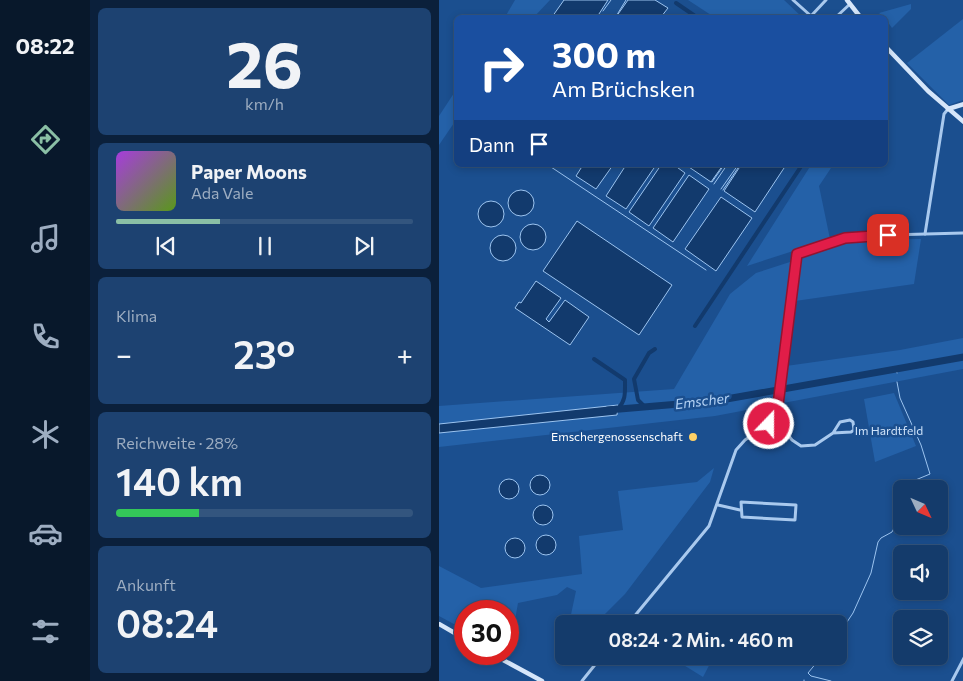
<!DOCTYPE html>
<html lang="de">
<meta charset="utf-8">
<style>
:root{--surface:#143b6b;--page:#1d4271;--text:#f1f3f6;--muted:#9dadc1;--line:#33557e;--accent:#8abfa5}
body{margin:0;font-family:Commissioner,sans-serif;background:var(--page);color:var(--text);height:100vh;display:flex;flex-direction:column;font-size:19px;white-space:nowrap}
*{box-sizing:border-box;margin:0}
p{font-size:16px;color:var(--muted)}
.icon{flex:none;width:28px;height:28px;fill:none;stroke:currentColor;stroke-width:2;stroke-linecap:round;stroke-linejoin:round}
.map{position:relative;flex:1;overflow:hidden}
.details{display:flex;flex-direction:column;gap:8px;padding:8px;background:#0b203b;width:349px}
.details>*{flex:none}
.guide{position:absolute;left:15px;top:15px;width:434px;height:152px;border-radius:8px;box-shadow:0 2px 8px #0003,0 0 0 1px var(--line);background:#1a4fa0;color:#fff;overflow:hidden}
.needle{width:32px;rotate:134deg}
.fabs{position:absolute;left:454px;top:480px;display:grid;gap:10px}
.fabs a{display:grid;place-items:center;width:55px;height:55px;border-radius:8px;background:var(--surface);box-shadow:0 2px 8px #0003,0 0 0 1px var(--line);font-size:25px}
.speed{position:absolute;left:15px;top:600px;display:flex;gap:10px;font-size:25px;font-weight:700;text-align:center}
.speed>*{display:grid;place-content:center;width:65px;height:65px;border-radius:50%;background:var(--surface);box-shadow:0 2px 8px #0003,0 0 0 1px var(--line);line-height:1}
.speed .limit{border:8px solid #d22;background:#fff;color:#111}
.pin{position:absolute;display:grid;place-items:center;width:42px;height:42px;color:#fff;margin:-21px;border-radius:10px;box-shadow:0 2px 8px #0006}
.me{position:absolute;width:55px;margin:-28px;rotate:22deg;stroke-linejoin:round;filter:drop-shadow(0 0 4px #0008)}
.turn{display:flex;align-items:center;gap:18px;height:105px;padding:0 15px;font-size:22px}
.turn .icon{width:65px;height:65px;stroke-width:2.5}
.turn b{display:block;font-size:35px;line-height:42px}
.then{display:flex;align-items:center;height:48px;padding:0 15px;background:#0003;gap:10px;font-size:19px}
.big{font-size:38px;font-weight:600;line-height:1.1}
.details .tile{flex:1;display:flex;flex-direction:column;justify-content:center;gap:8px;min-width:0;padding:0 18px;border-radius:8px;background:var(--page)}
.details .dial{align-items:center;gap:0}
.dial b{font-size:65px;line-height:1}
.song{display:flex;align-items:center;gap:15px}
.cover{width:60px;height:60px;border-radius:8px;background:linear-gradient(135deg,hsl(280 70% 55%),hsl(90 70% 35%))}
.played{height:5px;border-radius:2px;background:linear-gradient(90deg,var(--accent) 35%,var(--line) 35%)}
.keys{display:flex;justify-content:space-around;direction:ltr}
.heat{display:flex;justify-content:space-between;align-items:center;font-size:28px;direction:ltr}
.charge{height:8px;border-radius:4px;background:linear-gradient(90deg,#34c759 28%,var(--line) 0)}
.trip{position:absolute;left:116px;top:615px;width:292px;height:50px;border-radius:8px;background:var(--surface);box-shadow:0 2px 8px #0003,0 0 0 1px var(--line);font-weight:600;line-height:50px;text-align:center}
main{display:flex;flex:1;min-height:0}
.tabs{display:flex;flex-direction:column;width:90px;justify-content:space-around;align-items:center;background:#08182b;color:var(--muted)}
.tabs .icon{width:35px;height:35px}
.tabs .active{color:var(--accent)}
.tabs b{font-size:22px;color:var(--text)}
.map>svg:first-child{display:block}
.green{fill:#2461a8}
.water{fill:#123a6d;stroke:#9cc4f0}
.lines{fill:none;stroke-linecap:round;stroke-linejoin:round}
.stream{stroke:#9cc4f0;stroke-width:1}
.canal{stroke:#123a6d;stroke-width:4}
.river{stroke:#123a6d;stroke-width:7}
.street{stroke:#a9c9ee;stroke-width:3}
.secondary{stroke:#d6e6fa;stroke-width:4.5}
.route-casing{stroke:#92132f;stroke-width:12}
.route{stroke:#e11d48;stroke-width:9}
.poi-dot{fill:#ffd166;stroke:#1b4f8f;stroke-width:2}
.labels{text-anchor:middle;stroke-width:5;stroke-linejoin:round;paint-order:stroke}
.park-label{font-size:12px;fill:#cfe3fa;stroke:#1b4f8f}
.poi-label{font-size:12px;fill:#fff;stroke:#1b4f8f;text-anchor:end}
.water-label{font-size:14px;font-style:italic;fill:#b5d3f5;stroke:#1b4f8f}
</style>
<main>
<nav class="tabs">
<b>08:22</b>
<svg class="icon active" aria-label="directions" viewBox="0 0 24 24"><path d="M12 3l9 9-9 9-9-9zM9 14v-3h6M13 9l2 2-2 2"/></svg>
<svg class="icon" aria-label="music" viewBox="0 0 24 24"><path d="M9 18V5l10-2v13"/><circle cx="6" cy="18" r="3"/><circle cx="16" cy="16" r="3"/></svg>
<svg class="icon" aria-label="phone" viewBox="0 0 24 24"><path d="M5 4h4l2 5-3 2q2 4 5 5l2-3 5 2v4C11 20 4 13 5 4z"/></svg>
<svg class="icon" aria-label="climate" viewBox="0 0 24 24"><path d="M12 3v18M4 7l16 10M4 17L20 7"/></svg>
<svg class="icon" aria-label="car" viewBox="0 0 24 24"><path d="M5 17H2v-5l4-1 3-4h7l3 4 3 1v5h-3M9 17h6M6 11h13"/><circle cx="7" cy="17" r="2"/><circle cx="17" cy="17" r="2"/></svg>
<svg class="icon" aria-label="filters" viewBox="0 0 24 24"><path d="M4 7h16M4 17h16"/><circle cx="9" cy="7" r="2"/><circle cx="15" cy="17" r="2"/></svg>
</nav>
<section class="details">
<div class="tile dial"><b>26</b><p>km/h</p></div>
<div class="tile">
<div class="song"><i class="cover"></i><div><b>Paper Moons</b><p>Ada Vale</p></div></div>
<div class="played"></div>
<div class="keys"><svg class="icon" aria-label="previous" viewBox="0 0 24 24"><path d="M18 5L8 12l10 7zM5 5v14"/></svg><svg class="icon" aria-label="pause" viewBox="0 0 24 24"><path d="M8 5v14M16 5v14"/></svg><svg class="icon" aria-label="next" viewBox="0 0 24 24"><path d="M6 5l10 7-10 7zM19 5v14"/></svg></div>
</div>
<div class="tile"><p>Klima</p>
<div class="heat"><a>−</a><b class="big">23°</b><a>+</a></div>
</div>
<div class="tile"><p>Reichweite · 28%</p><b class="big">140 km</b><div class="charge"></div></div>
<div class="tile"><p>Ankunft</p><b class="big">08:24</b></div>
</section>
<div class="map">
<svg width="525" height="681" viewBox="0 0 525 681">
<rect width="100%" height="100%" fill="#1b4f8f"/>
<g class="green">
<path d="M76 0H111L95 17H66Z"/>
<path d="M249 0H345L363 17H275Z"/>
<path d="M472 4V9L453 28 446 18 440 13Z"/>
<path d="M524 19V100L510 105 468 63Z"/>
<path d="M17 90V120L0 145V116Z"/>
<path d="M372 165H394L380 186 391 239 308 266Z"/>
<path d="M482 239 475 284 356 301 362 256 415 240Z"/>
<path d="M354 261 339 376 346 375 347 366 461 350 524 338V369L276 416 0 447V406L235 389 291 294 317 273Z"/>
<path d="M455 393 477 446 436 462 425 399Z"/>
<path d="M275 468 271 482 186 594 156 624H130L137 591 128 587 118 595 79 603 70 654 69 611H26V630L0 616V566L42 588 143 574 140 536 184 530 179 491 258 482Z"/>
<path d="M230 656H275L264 677Z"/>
</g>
<g class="water">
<path d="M125 0H169L158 17H113Z"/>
<path d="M189 0H216L229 8 222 17H177Z"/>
<path d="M144 165H174L157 189 137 176Z"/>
<path d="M187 165H217L187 209 167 196Z"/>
<path d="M222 165H235L246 173 210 226 190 212Z"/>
<path d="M247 165H284L272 182Z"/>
<path d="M302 165H347L316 212 285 191Z"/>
<path d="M250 175 270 189 234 242 214 228Z"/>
<circle cx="82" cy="203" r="13"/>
<path d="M282 197 313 218 277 271 246 249Z"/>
<circle cx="52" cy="214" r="13"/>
<path d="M138 221 233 285 200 335 104 271Z"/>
<circle cx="94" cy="237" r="13"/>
<circle cx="64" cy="248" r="13"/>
<path d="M97 281 122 298 107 319 110 322 126 300 150 317 131 345 76 308 80 302 82 303Z"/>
<path d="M179 405 178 415 0 433V424Z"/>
<circle cx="101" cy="485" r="10"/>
<circle cx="70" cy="489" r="10"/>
<circle cx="104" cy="515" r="10"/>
<circle cx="107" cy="545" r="10"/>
<circle cx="76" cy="548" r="10"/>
</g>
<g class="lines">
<g class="stream">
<path d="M164 11 172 0"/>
<path d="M160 18 161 16"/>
<path d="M162 18 163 17"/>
<path d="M176 18 187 0"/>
<path d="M109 165 267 270"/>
<path d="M273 182 285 165"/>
<path d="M275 184 288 165"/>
<path d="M282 189 299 165"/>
<path d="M284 190 301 165"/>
<path d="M457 369 458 373"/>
<path d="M400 634 414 613 432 573 439 542 442 538 453 532C461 518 458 502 462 486L491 474 482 445 461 398 458 382"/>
<path d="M383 656 369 673 372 676 392 681"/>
<path d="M365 681V680"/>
</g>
<g class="canal">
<path d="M237 3 259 18"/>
<path d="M256 326 363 165"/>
<path d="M155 359 186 380C186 393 187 400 179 409"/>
<path d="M205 406 199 400 195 379 210 353 216 349"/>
</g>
<path class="river" d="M169 410 276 401 525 357"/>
<g class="street">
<path d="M354 0 372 16 387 0"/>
<path d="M396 18 411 4"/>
<path d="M486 234 505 114 509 109"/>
<path d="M335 417 353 440 362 446 376 445 394 433 412 432 415 430 414 422 411 420 401 422 394 433"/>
<path d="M302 502 357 505 356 520 303 517Z"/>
<path d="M279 505 301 510"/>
<path d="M189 624 270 526 297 450 306 440 333 421 338 411 340 397 358 254 413 236 525 233"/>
<path d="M143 681 163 656"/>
<path d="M513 681 525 658"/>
</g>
<g class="secondary">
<path d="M408 0 422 18"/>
<path d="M446 46 489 91 525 122"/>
<path d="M509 109 525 104"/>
<path d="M0 624 26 639"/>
<path d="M53 654 103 681"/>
</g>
</g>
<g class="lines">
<defs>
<path id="route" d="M330 424 338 411 340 397 358 254 406 238 449 235"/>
</defs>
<use href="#route" class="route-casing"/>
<use href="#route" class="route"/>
</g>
<circle class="poi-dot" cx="254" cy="437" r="5"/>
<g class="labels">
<g class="park-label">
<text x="450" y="435">Im Hardtfeld</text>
</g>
<g class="poi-label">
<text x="244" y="441">Emschergenossenschaft</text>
</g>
<g class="water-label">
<text transform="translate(263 401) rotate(-7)" y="5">Emscher</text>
</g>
</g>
</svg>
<div class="fabs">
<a><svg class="needle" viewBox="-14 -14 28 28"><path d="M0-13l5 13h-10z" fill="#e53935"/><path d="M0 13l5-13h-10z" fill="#9dadc1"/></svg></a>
<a><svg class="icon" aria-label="sound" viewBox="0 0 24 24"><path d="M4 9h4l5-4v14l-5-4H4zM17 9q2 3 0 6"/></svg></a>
<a><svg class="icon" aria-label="layers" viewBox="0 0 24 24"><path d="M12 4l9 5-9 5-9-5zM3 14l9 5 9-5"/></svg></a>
</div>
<div class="speed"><div class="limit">30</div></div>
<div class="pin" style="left:449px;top:235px;background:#d93025"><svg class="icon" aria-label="arrive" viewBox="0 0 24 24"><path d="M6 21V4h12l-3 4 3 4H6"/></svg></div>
<svg class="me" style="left:330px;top:424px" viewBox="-20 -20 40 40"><circle r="17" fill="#e11d48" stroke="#fff" stroke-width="3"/><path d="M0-11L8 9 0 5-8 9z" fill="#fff"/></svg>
<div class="trip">08:24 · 2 Min. · 460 m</div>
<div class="guide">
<div class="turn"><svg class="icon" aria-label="right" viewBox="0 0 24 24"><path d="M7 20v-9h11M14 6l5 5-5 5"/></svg><div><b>300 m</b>Am Brüchsken</div></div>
<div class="then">Dann<svg class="icon" aria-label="arrive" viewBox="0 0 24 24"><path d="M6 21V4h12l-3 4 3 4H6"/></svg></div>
</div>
</div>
</main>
